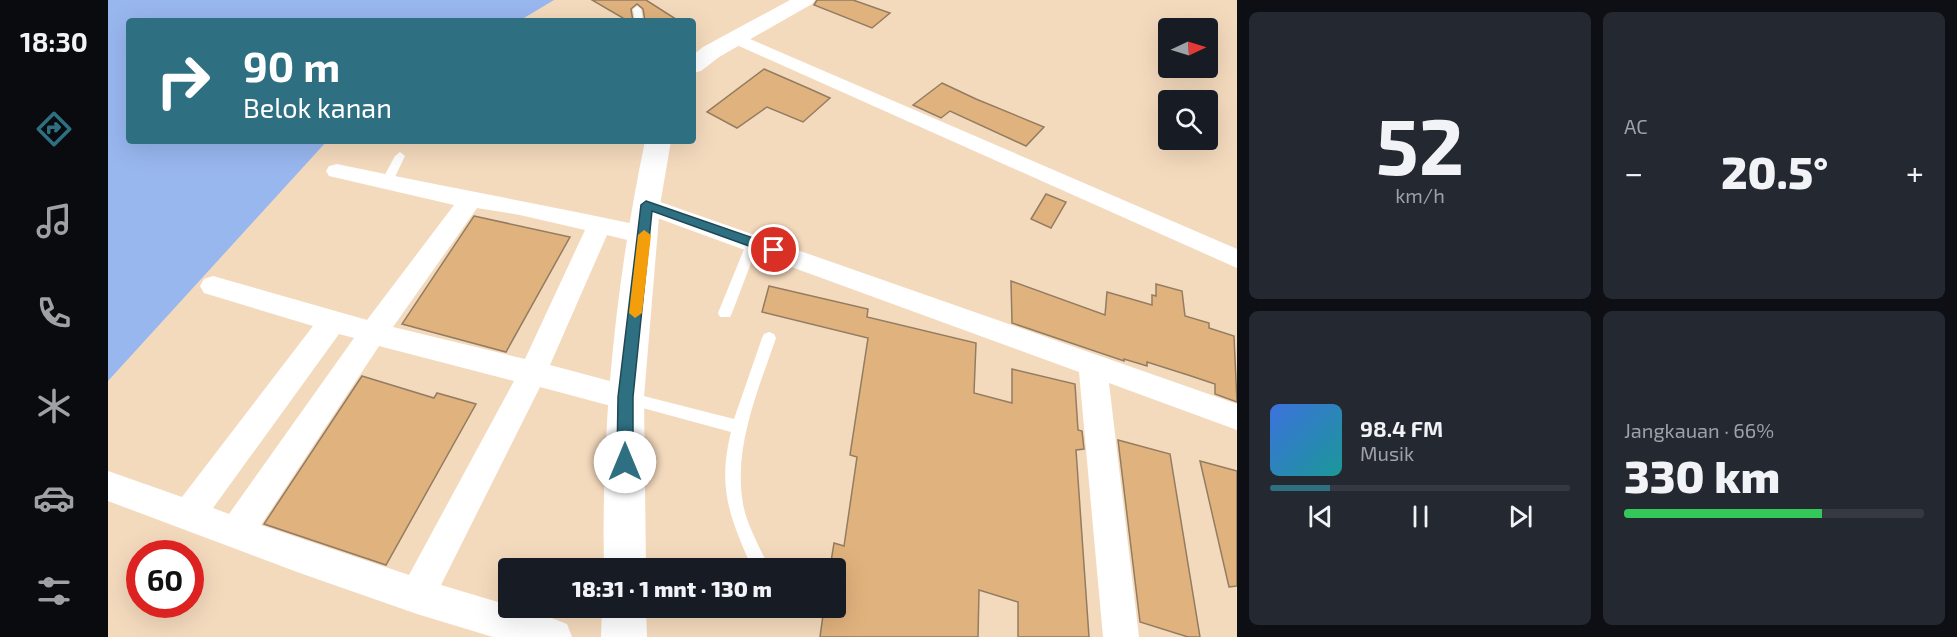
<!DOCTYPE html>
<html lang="id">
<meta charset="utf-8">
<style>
:root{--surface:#171b24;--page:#242831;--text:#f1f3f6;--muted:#9ea1a6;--line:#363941;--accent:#2e7082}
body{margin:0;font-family:"Exo 2",sans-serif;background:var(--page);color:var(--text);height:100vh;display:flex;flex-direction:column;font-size:22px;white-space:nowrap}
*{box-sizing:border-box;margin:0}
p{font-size:20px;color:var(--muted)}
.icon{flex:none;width:33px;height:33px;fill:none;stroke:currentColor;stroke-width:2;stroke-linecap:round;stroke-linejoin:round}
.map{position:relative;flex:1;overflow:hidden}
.sheet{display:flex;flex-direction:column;gap:12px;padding:12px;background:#0d0f14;width:720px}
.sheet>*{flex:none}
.guide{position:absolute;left:18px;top:18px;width:570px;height:126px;border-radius:6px;box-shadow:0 6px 24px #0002;background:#2e7082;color:#fff;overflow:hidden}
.needle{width:39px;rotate:86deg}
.controls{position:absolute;left:1050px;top:18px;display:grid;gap:12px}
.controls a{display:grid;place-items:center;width:60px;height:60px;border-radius:6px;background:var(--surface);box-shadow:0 6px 24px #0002;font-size:30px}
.speed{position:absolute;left:18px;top:540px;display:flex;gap:12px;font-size:30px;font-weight:700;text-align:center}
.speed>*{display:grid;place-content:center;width:78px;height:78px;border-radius:50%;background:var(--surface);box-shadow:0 6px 24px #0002;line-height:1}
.speed .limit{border:9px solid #d22;background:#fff;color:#111}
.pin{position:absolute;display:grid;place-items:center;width:51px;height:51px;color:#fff;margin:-26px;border:3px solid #fff;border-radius:50%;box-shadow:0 2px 6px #0007}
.me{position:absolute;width:66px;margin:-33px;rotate:0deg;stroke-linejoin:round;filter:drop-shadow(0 0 4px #0008)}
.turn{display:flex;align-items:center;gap:21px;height:126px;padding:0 18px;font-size:27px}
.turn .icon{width:78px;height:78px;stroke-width:2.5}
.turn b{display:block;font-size:42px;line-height:51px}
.big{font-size:45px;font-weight:800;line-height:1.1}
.sheet .card{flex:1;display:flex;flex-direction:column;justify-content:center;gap:9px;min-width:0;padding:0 21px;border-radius:9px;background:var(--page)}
.sheet .dial{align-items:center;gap:0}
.dial b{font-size:78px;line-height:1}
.song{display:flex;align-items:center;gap:18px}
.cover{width:72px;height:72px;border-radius:9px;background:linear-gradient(135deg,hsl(220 70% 55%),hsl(180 70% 35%))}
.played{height:6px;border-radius:3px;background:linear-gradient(90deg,var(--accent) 20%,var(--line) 20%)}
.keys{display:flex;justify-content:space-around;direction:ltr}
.heat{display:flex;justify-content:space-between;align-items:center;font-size:33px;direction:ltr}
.charge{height:9px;border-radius:4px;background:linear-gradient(90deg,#34c759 66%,var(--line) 0)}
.sheet .tiles{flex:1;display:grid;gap:12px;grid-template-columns:repeat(2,1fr)}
.trip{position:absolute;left:390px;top:558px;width:348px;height:60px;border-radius:6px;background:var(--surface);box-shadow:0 6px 24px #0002;font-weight:800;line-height:60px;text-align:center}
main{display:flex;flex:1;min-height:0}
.menu{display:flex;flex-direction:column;width:108px;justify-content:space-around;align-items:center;background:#090b0e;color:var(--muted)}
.menu .icon{width:42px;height:42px}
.menu .active{color:var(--accent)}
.menu b{font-size:27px;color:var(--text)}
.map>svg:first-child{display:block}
.water{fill:#98b7ef}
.building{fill:#e0b27d;stroke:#937c61;stroke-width:1.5}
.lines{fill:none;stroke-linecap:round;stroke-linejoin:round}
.lane{fill:#fff;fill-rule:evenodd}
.street{fill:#fff;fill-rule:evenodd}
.primary{fill:#fff;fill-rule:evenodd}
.route{fill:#2e7082;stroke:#1e4954;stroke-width:1.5}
.slow{fill:#f59e0b}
</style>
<main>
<nav class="menu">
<b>18:30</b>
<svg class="icon active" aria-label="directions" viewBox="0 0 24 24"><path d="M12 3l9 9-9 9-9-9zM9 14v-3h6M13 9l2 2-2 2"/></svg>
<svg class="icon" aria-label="music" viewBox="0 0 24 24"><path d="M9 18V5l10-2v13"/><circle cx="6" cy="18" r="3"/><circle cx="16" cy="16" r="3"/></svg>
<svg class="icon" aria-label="phone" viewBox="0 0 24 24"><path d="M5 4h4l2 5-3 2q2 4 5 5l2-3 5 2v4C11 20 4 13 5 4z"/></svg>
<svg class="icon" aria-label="climate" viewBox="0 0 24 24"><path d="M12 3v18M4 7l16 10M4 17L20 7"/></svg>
<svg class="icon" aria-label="car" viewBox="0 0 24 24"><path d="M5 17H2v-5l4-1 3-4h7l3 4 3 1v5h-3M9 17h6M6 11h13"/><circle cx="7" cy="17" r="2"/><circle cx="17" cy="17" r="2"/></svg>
<svg class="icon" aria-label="filters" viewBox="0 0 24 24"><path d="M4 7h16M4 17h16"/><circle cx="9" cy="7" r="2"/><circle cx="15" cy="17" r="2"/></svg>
</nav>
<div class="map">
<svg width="1129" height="637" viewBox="0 0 1129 637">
<rect width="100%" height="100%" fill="#f4dabd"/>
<path class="water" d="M0 0H446L411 21H21V141H219L0 381Z"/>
<g class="building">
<path d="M484 0H538L571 21H537L535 9 529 4 523 9 525 21H520Z"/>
<path d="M709 0H745L782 13 764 28 706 5Z"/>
<path d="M656 69 702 89 722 98 695 122 659 107 629 128 599 112Z"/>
<path d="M834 83 868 99 936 127 918 146 842 111 833 118 805 105Z"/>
<path d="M938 194 958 202 943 228 923 219Z"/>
<path d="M366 216 462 237 398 352 294 324Z"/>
<path d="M903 281 997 315 999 292 1044 305V295L1048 296V284L1074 291 1077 316 1101 323V328L1126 336 1129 402 1107 394V384L1080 375 1039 362V366L1016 359V361L904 323Z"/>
<path d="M661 286 760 309 759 317 868 343 866 393 904 403V369L967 384 970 430 974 431 976 449 968 450 981 637H910V602L871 590 870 637H712L716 608H728V568H722L726 543 736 546 749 457 742 455 760 338 654 312Z"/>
<path d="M254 376 326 398 329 393 368 404 278 565 156 524Z"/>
<path d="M1010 440 1062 454 1092 637H1080L1032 622Z"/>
<path d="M1092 461 1129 471V586L1121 587Z"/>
</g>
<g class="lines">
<g class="lane">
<path d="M529 6 533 9 535 21H527L525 9Z"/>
<path d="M292 152 297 156 283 185 279 186 275 185 273 182 287 156Z"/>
<path d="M645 238 651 242 624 313 622 317H612L610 313 639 242Z"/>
<path d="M661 332 666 334 668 338C650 391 625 447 635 504 639 526 652 547 661 568H644C622 517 609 489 623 432L520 404 515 403 513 398 515 393 520 392 626 419 654 338 656 334Z"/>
</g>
<g class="street">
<path d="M628 33 1129 249V268L622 42 619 38 622 34Z"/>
<path d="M229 164C331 186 434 204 536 226L545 229 548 235 545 241 536 244 499 235 442 365 528 388 533 397 528 406 518 410 432 387 333 585 400 605V608C420 608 441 617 459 624L464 637H385L309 614 189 572 0 501V471L74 497 205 326 96 293 92 286 96 279 105 276 259 320 346 205 221 176 218 171 221 166ZM369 208 412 215 477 230 417 359 285 327ZM231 334 246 338 121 514 105 508ZM271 346 406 381 301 575 153 525Z"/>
<path d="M538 197 1129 404V430L1001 383 1031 637H995L971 372 530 211 526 205 530 199Z"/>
</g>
<g class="primary">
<path d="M682 0H707L704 4 611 57 593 71 585 73V55L595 47Z"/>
<path d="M537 141H563L552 205 536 397 538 568H496C493 426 508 280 537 141Z"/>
<path d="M494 608H538L539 637H493Z"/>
</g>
</g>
<path class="route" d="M538 201 671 247 673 250 666 255 544 211 525 397V462L523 467 517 469 512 467 509 462 510 397 533 205Z"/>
<path class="slow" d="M536 230 543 235 534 313 527 318 521 313 530 235Z"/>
</svg>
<div class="controls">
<a><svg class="needle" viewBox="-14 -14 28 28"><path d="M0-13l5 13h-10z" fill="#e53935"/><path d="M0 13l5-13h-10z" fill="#9ea1a6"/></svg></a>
<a><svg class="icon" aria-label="search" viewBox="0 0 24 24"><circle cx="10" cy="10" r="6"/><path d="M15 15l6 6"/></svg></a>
</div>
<div class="speed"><div class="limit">60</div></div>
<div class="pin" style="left:666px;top:250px;background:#d93025"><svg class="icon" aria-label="arrive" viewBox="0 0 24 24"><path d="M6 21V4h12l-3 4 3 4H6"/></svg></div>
<svg class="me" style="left:517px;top:462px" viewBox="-20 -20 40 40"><circle r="19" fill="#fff"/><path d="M0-13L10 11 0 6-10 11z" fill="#2e7082"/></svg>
<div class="trip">18:31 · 1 mnt · 130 m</div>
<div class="guide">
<div class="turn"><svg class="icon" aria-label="right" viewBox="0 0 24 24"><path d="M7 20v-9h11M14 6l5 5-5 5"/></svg><div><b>90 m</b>Belok kanan</div></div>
</div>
</div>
<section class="sheet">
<div class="tiles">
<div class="card dial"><b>52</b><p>km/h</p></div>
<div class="card"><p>AC</p>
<div class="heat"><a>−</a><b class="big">20.5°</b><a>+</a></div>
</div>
<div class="card">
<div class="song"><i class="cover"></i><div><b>98.4 FM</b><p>Musik</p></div></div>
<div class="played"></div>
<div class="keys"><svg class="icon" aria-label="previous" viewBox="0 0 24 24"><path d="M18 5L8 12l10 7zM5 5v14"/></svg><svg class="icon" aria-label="pause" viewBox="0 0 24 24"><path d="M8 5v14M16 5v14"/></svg><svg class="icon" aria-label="next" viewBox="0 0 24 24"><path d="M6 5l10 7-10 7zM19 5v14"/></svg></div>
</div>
<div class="card"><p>Jangkauan · 66%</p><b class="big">330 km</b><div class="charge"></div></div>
</div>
</section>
</main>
